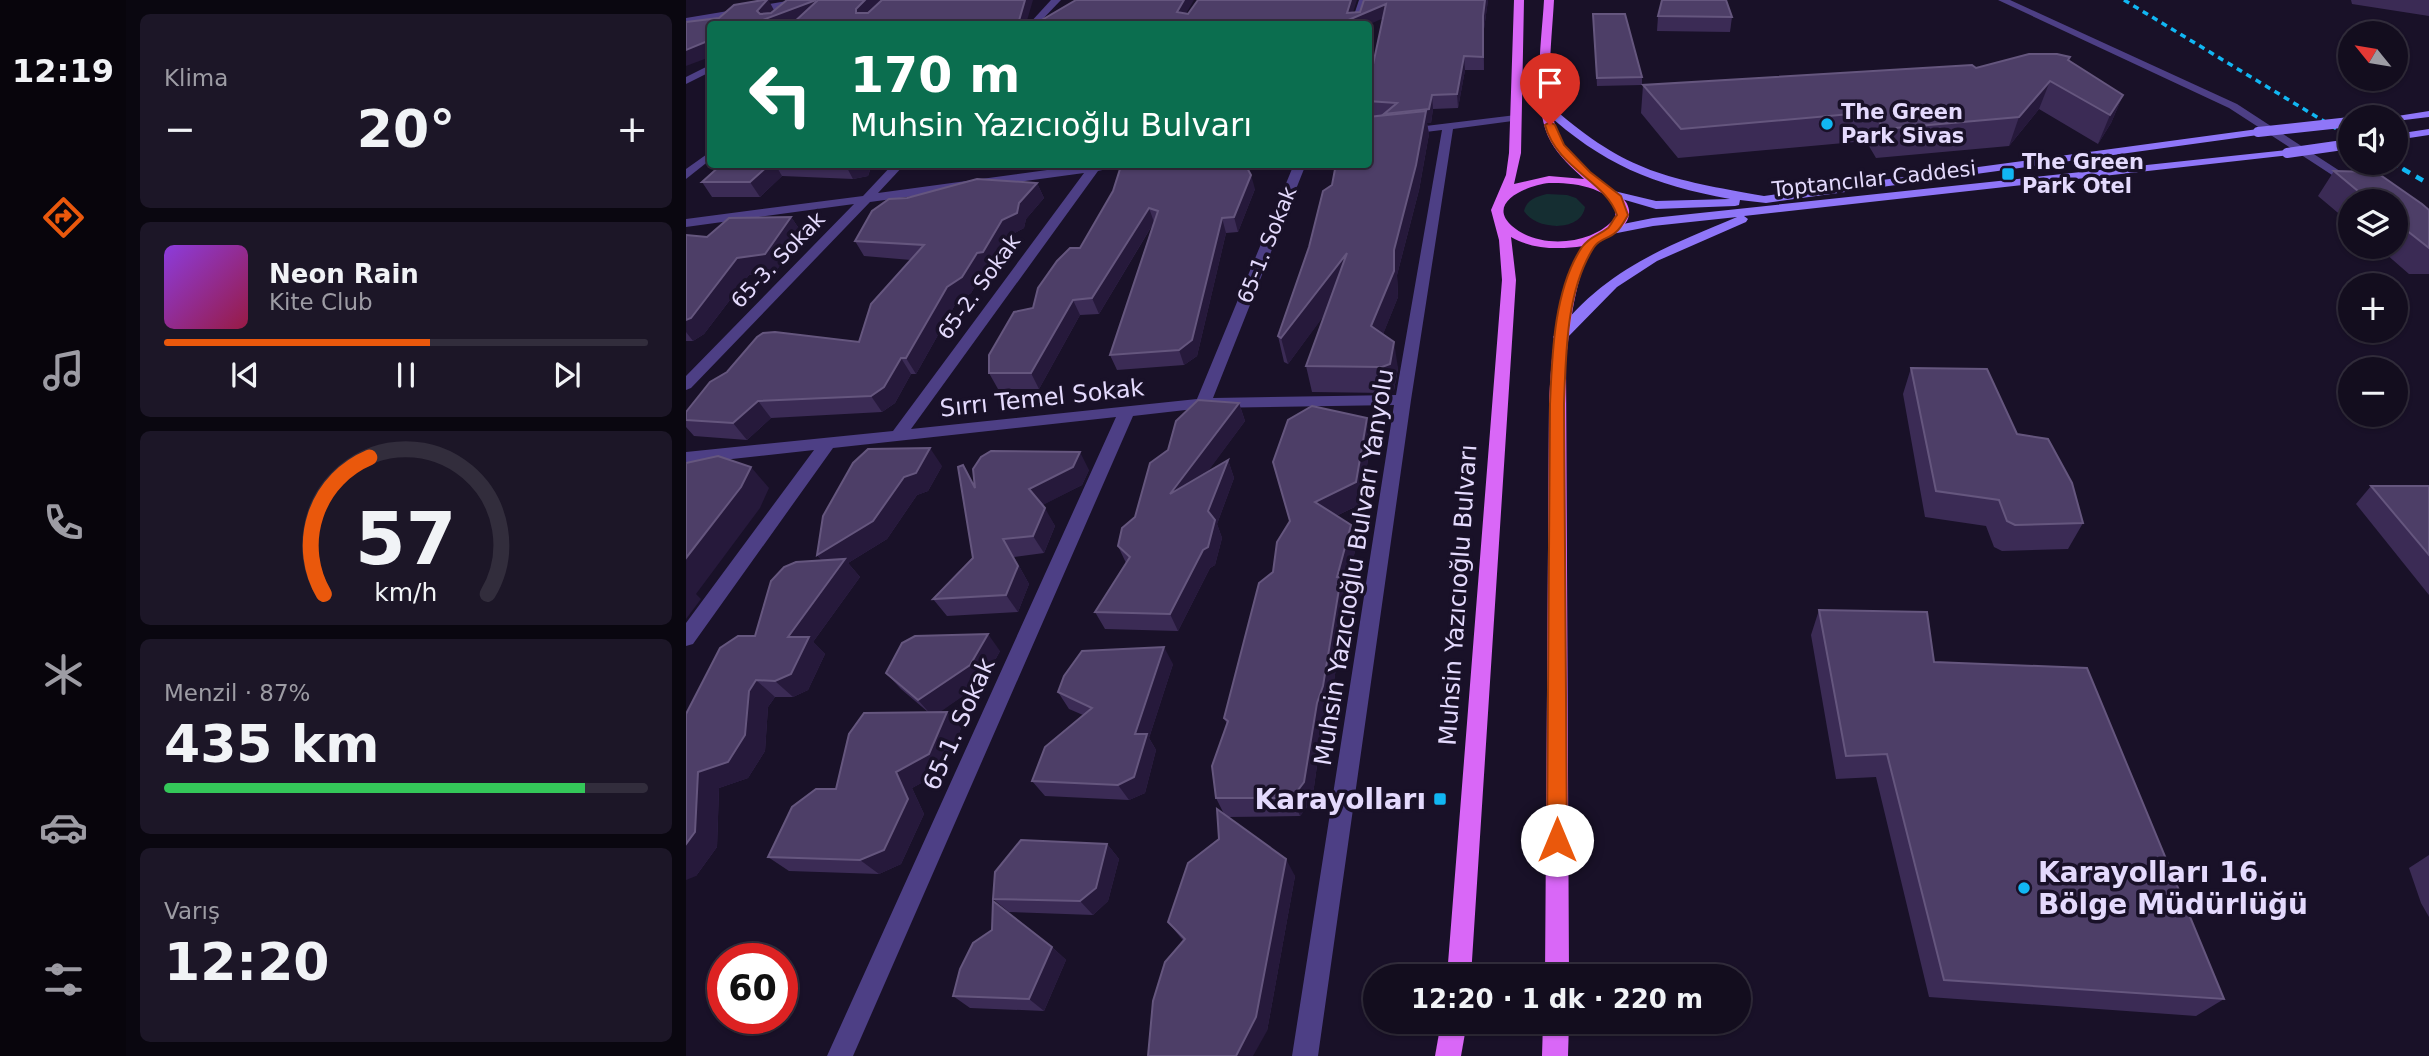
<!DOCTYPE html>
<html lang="tr">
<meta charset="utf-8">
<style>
:root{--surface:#130d1e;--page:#1c1627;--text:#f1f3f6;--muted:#9d9ca4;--line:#322d3c;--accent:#ea580c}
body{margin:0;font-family:"DejaVu Sans",sans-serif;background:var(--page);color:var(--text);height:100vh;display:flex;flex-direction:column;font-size:26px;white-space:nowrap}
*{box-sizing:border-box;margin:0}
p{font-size:23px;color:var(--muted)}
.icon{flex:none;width:38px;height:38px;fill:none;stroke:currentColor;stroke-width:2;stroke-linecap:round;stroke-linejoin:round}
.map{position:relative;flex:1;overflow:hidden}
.drawer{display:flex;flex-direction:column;gap:14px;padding:14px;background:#0a0710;width:560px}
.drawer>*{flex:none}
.banner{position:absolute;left:21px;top:21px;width:665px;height:147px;border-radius:7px;box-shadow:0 2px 5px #0004,0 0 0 2px var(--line);background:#0b6e4f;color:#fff;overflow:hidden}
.needle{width:46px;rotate:300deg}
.buttons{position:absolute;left:1652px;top:21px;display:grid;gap:14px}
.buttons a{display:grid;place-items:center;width:70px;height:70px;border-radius:50%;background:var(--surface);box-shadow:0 2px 5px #0004,0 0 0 2px var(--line);font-size:35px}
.speed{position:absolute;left:21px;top:943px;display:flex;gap:14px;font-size:35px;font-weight:700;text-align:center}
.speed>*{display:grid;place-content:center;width:91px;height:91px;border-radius:50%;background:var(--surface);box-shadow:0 2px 5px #0004,0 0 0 2px var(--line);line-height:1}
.speed .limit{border:10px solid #d22;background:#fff;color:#111}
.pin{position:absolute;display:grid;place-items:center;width:60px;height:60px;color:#fff;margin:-72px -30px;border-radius:50% 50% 50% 0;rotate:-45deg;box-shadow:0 0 7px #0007}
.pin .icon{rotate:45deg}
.me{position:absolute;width:77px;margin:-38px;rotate:0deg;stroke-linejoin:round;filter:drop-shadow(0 0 5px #0008)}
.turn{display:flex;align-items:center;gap:24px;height:147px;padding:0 28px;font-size:32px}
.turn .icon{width:91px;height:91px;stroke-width:2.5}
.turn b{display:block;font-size:49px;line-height:60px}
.big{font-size:52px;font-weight:700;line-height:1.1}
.drawer .tile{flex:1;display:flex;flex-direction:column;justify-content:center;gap:10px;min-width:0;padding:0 24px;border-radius:10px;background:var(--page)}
.drawer .dial{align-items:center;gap:0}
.dial svg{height:182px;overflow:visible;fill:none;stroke:var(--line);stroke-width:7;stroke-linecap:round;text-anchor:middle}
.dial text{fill:var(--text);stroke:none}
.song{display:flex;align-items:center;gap:21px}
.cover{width:84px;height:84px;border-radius:10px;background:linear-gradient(135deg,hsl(270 70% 55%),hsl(340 70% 35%))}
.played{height:7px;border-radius:4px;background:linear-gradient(90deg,var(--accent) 55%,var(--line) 55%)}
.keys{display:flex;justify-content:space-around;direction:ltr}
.heat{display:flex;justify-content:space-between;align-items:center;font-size:38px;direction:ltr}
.charge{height:10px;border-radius:5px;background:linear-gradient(90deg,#34c759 87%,var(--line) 0)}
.trip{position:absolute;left:677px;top:964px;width:388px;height:70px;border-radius:35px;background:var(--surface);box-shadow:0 2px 5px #0004,0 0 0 2px var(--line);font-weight:700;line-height:70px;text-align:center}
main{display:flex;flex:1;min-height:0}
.menu{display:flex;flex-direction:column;width:126px;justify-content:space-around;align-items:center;background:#08050c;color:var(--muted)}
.menu .icon{width:49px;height:49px}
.menu .selected{color:var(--accent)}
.menu b{font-size:32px;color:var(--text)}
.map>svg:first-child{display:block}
.green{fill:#152e32}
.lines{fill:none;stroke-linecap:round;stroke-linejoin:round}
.street{fill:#4d3f85;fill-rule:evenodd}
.secondary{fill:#8f76f8;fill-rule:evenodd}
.primary{fill:#d967f7;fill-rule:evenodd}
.rail-far1{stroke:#11b7f3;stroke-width:3.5;stroke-dasharray:6 5;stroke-linecap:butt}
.rail{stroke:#11b7f3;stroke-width:4.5;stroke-dasharray:8 7;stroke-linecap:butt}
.secondary-bridge{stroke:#8f76f8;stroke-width:10}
.wall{fill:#3b2b55}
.shaded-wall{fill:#26193b}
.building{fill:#4d3e67;stroke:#65567e;stroke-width:2}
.route{fill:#ea580c;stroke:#983908;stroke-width:2}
.poi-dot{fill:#11b7f3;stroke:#191128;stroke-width:2.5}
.labels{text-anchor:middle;stroke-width:7;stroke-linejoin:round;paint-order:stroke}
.far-poi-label{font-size:21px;font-weight:bold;fill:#e4dafd;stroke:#191128;text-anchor:start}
.far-street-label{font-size:21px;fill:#e4dafd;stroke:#191128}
.street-label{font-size:24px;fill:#e4dafd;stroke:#191128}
.near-poi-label{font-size:28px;font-weight:bold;fill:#e4dafd;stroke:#191128;text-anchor:end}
</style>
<main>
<nav class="menu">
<b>12:19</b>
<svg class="icon selected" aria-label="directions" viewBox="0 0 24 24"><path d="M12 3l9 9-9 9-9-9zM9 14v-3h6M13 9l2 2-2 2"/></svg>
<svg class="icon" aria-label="music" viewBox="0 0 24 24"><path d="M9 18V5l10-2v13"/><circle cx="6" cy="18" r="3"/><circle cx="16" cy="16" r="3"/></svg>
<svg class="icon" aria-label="phone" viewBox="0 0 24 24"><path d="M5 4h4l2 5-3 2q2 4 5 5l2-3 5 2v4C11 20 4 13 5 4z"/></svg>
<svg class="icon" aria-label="climate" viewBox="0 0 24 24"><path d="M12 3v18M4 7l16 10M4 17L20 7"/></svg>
<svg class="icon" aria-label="car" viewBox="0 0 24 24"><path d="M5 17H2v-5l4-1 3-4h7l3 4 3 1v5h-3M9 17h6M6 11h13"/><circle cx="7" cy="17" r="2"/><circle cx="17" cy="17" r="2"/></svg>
<svg class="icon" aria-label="filters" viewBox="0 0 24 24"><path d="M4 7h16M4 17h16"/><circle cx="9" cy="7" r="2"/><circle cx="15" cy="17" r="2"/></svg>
</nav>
<section class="drawer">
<div class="tile"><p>Klima</p>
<div class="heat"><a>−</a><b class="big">20°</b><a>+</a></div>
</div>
<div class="tile">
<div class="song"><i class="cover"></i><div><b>Neon Rain</b><p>Kite Club</p></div></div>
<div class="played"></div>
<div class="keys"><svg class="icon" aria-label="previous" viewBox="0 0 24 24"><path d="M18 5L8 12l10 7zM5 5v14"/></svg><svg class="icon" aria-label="pause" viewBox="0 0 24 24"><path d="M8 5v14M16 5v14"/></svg><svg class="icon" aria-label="next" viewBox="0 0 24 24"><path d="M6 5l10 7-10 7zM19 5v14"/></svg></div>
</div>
<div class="tile dial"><svg viewBox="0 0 100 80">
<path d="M14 69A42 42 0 1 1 86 69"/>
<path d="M14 69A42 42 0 0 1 34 9" stroke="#ea580c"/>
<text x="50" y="56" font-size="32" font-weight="700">57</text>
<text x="50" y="72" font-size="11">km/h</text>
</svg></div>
<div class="tile"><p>Menzil · 87%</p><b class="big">435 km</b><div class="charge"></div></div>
<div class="tile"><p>Varış</p><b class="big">12:20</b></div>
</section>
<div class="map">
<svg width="1743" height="1056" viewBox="0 0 1743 1056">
<rect width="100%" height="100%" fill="#191128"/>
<path class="green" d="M861 194 881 195 890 198 899 207C895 233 849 230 838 211 841 199 850 197 861 194Z"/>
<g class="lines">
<g class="street">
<path d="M107 0H118L107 7 0 24V18Z"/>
<path d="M365 0H375L352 24H343Z"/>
<path d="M673 0H683L673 24H665Z"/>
<path d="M1312 0H1324L1551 104 1700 201H1686L1543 108Z"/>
<path d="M24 65V72L0 84V77Z"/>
<path d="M830 115 835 118 834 120 767 129 725 400 632 1056H606L708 405 517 408 447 416 167 1056H141L430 417 147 448 7 644 0 646V623L128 450 0 464V452L207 431 398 173 184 202 5 388 0 390V376L168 204 0 227V219L177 196 207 164H219L192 193 405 164H443L412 171 225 429 511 399 608 164H620L527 398 710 395 756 130 682 139V133Z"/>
<path d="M24 152V160L0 179V169Z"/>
</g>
<g class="secondary">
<path d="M858 107H866C941 173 983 179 1078 196L1572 129 1578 132 1572 135 1080 203 1054 200 1053 205 1049 206 970 209 922 195 928 191 970 201 1044 199C967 185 916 164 858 111Z"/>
<path d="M1743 111V117L1710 121V117H1705Z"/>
<path d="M1743 129V135L1710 140V134Z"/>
<path d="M1601 150 1607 153 1605 155 1058 216 1062 219 1060 222 971 261 931 287 879 340H869L867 337C918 270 977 248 1051 217L967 226 926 234 920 230 922 227 967 218Z"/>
</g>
<g class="primary">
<path d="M828 0H838L835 153 828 184 863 176 898 179C886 168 873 156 865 142 845 107 856 39 858 0H868C866 40 857 103 874 139 882 156 905 174 917 185 926 192 941 196 943 210 945 230 921 233 911 243 890 264 883 332 880 361L883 976H859L863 404C866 350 869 294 897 246 872 250 846 249 825 237L830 280 785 976H761L816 280 813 240 805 210 820 175 823 153ZM863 183C885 182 934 187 929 218 907 245 853 250 826 226 799 202 843 185 863 183Z"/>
<path d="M755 1022H781L775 1056H749Z"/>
<path d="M857 1022H883L882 1056H856Z"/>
</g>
<g class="rail-far1">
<path d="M1438 0 1664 137"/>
<path d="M1707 163 1720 171"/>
</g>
<path class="rail" d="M1717 169 1743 184"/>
<g class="secondary-bridge">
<path d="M1572 132 1664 122"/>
<path d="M1601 153 1664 144"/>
</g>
</g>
<g class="wall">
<path d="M678 0H802L798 29V70H779L772 108 747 109 745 123H741L743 134 733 190 711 275 712 297 697 334 712 368 708 390 700 393 626 392 620 366 638 315 602 364 598 362 592 336 646 185 697 116 682 115V81L685 74 697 19 500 13 674 12Z"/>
<path d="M1665 0H1743V16L1666 4Z"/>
<path d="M907 14 956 77V85L911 86Z"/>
<path d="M972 16 1046 17 1044 32 971 31Z"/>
<path d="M1383 61 1437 95 1425 123 1412 144 1353 109 1323 146 1190 158 1180 141 992 158 955 113 957 85 1290 68Z"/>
<path d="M36 164H186L182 176 167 179 96 176 74 197H26L16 182Z"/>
<path d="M1648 171 1743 210V274H1723L1692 247H1710V201H1664V223L1632 196Z"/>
<path d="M351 183 358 198 340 219 338 228 323 236 305 267 299 269 285 293 270 303 230 374H225L209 403 196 412 85 418 61 440 8 436 0 427V412L41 372 173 342 225 260 178 256 169 241 221 198Z"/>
<path d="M569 189 552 232 540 233 511 356 498 365 431 370 424 355 467 224 413 314 394 315 353 389H312L303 373 347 308 394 248 427 191Z"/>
<path d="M105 217 116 233 90 271 63 275 18 334 7 341H0V235L21 237Z"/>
<path d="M1225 368 1331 434 1397 523 1382 549 1316 551 1308 547 1300 526 1239 517 1217 394Z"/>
<path d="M553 403 559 421 521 472 542 460 548 478 531 524 536 538 529 565 524 568 492 631 419 629 409 612 440 563 432 546 449 517Z"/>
<path d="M685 440 675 504 650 516 665 525 670 547 659 591 661 599 644 706 637 723 626 801 614 816 542 817 609 876 581 1031 495 938 482 922 533 839 538 814 530 798 541 724 538 718 587 572Z"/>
<path d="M256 466 242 491 231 495 201 539 162 563 174 577 127 642 139 654 122 690 107 697H89L82 707 79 751 62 778 33 788 31 847 10 876 69 636 136 560 131 555Z"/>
<path d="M403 470 396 485 356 505 369 526 358 553 328 557 343 584 332 612 261 616 247 599 287 558 289 484Z"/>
<path d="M1685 486H1743V595L1670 504Z"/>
<path d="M1133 610 1248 662 1538 999 1510 1016 1243 997 1190 777 1150 779 1125 635Z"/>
<path d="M314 651 297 682 253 712 275 728 259 770 226 788 238 814 215 864 193 874 103 871 82 857 150 789 242 712 215 689 200 673Z"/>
<path d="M487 664 463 738 470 750 459 793 443 800 359 796 346 781 397 715 383 709 372 692Z"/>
<path d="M421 844 433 859 422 901 407 915 323 912 307 899Z"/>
<path d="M1743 855V917L1735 903 1723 868Z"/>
<path d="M366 947 380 960 358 1011 284 1008 267 996Z"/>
</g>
<g class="shaded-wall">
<path d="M69 0H91L83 1 89 12 130 0H135L107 24H66L71 11V3Z"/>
<path d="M179 0H198L176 24 170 13V9Z"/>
<path d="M339 0H347L340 24H332Z"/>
<path d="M498 0H508L494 24 491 12Z"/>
<path d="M665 0H671L665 19 700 4 702 16 682 25 653 24 661 13Z"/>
<path d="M799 0H802L798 29V70L797 16Z"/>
<path d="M24 40V57L0 66V50Z"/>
<path d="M778 56 779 70 772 108 771 94Z"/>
<path d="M1364 81 1353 109 1323 146 1333 117Z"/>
<path d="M746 95 747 109 745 123H741L743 134 733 190 711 275 712 297 690 352 685 326 708 250 700 128 698 114Z"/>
<path d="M1437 95 1425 123 1412 144 1424 115Z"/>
<path d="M84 164H89L96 176 74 197 64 182Z"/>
<path d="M159 164H186L182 176 167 179Z"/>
<path d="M565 175 569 189 552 232 548 217Z"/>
<path d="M351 183 358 198 340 219 338 228 323 236 305 267 299 269 285 293 270 303 230 374 220 358 261 287 291 253 316 220Z"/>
<path d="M463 208 468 222 413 314 406 298Z"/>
<path d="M105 217 116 233 90 271 63 275 18 334 7 341 0 332V320L51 258Z"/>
<path d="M536 218 540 233 511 356 498 365 493 350Z"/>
<path d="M661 253 666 278 602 364 595 338Z"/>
<path d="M387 300 394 315 353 389 345 373Z"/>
<path d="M708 342 712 368 708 390 700 393 696 367Z"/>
<path d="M215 358 225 374 209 403 196 412 185 396Z"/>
<path d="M72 401 85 418 61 440 47 423Z"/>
<path d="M553 403 559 421 492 512 484 494Z"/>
<path d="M681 418 685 440 675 504 635 523 629 502Z"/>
<path d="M244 448 256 466 242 491 231 495 201 539 162 563 174 577 127 642 139 654 122 690 107 697 89 681 102 637 146 573 131 555 218 477Z"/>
<path d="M394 452 403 470 396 485 353 507 343 489Z"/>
<path d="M542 460 548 478 531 524 536 538 529 565 524 568 492 631 484 614 517 550 522 511Z"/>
<path d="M65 467 83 488 74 508 10 594 15 599 0 619V558Z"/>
<path d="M359 508 369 526 358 553 347 536Z"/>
<path d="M665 525 670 547 659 591 661 599 644 706 637 723 626 801 614 816 606 798 631 703 651 577Z"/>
<path d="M317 539 328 557 343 584 332 612 320 595Z"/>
<path d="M302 634 314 651 297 682 247 717 232 700Z"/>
<path d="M478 647 487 664 463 738 470 750 459 793 443 800 432 785Z"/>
<path d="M70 680 89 697 82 707 79 751 62 778 33 788 31 847 10 876 0 880V844L12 772Z"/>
<path d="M261 712 275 728 259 770 226 788 238 814 215 864 193 874 174 860 210 772Z"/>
<path d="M421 844 433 859 422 901 407 915 394 901Z"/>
<path d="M600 859 609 876 581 1031 567 1056H550Z"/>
<path d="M366 947 380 960 358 1011 343 999Z"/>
</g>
<g class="building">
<path d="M77 0H81L71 11 74 14 85 13 101 0H130L66 24H24V40L0 50V22L33 18 48 5Z"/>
<path d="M132 0H179L170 9V13H182L196 0H339L332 24H106Z"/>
<path d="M390 0H498L491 12 502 14 512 0H665L661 13 674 12 678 0H799L797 16V57L778 56 771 94 746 95 743 109 698 114 711 103 682 101V81L685 74 700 4 653 24H349Z"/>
<path d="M976 0H1040L1046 17 972 16Z"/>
<path d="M907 14H939L956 77 911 78Z"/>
<path d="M1343 54H1371L1384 57 1382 60 1437 95 1424 115 1364 81 1333 117 1198 129 1187 112 995 129 957 85 1286 65 1290 68Z"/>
<path d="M740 111 730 165 708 250V271L685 326 708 342 704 364 696 367 620 366 661 253 595 338 592 336 623 247 637 191 646 185 650 164H682V117Z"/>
<path d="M36 164H84L64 182H16Z"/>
<path d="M436 164H559L565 175 548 217 536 218 506 340 493 350 424 355 472 211 463 208 406 298 387 300 345 373H303V355L328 312 347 308 352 288 371 261 384 248H394L427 191 435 166Z"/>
<path d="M1648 171 1690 172 1736 204 1743 210V248L1710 222V201H1684Z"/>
<path d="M291 179 351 183 333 203 331 213 316 220 297 252 291 253 276 277 261 287 220 358H215L198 387 185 396 72 401 47 423 0 420V412L24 382 41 372 71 337 77 333 89 332 173 342 185 304 238 245 169 241 186 211 203 199 221 198Z"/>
<path d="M105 217 79 254 51 258 5 318 0 320V235L21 237 43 218Z"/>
<path d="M1225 368 1301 369 1331 434 1362 439 1386 483 1397 523 1329 525 1321 521 1313 500 1250 491Z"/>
<path d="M512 400 553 403 484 494 542 460 522 511 529 520 522 547 517 550 484 614 409 612 444 557 432 546 436 528 449 517 464 463 482 450 490 421Z"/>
<path d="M626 406 681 418 670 482 629 502 665 525 651 577H655L637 686 631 703 618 782 606 798H530L526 766 542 721 538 718 573 583 587 572 591 542 604 521 587 462 602 420Z"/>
<path d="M244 448 230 473 218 477 187 521 131 555 137 516 167 463 182 449Z"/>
<path d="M305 451 394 452 387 467 343 489 359 508 347 536 317 539 332 566 320 595 247 599 287 558 272 467 277 465 289 488 287 469 295 457Z"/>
<path d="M32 456 65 467 55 487 0 558V463Z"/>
<path d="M1685 486H1743V555Z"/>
<path d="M159 559 102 637H123L105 674 89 681 70 680 63 691 59 735 42 762 12 772 9 832 0 844V714L34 648 52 636H69L85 581 98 567 110 562Z"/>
<path d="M1133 610 1241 612 1248 662 1401 668 1538 999 1258 980 1201 754 1160 756Z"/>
<path d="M302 634 284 665 232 700 200 673 216 643 229 636Z"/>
<path d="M478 647 449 734H461L448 777 432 785 346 781 359 747 406 708 372 692 378 676 396 651Z"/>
<path d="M261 712 243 754 210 772 222 799 198 850 174 860 82 857 106 807 130 789H150L163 734 178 713Z"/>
<path d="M531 809 600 859 570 1017 550 1056H462L467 1001 479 962 499 939 482 922 502 863 533 839Z"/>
<path d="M335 840 421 844 410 888 394 901 307 899 309 872Z"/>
<path d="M307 901 366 947 343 999 267 996 274 969 287 943 306 930Z"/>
</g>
<path class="route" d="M864 122 869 125 878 145 904 172 935 196 942 215C939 220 935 228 930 232 923 239 914 238 908 247 880 290 880 354 878 404L881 840 878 847 871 850 864 847 861 840 864 404C866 354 868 289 896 247 904 236 912 236 922 228 925 225 928 218 931 215 920 181 871 169 859 125Z"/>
<g class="poi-dot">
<circle cx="1141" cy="124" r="7"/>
<rect x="1315" y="167" width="14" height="14" rx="3.5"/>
<rect x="747" y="792" width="14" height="14" rx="3.5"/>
<circle cx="1338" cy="888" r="7"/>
</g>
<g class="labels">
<g class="far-poi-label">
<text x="1155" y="119">The Green<tspan x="1155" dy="24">Park Sivas</tspan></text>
<text x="1336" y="169">The Green<tspan x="1336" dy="24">Park Otel</tspan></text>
</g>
<g class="far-street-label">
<text transform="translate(1188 179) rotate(-6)" y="7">Toptancılar Caddesi</text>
<text transform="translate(581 245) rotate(-68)" y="7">65-1. Sokak</text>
<text transform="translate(92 260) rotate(-46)" y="7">65-3. Sokak</text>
<text transform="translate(293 287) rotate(-54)" y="7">65-2. Sokak</text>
</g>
<g class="street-label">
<text transform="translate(356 398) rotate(-6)" y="8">Sırrı Temel Sokak</text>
<text transform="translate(668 567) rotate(-81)" y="8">Muhsin Yazıcıoğlu Bulvarı Yanyolu</text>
<text transform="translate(772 595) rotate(-86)" y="8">Muhsin Yazıcıoğlu Bulvarı</text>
<text transform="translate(273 724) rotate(-66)" y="8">65-1. Sokak</text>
</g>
<g class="near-poi-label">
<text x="740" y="809">Karayolları</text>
<text x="1352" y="882" text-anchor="start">Karayolları 16.<tspan x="1352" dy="32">Bölge Müdürlüğü</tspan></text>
</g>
</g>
</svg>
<div class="buttons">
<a><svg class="needle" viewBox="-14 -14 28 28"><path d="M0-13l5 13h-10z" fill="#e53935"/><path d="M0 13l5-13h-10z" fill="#9d9ca4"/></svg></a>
<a><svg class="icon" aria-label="sound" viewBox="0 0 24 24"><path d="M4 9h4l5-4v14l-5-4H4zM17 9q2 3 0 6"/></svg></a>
<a><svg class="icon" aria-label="layers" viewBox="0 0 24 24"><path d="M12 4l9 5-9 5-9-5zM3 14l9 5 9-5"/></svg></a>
<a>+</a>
<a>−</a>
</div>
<div class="speed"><div class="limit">60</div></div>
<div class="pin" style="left:864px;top:125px;background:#d93025"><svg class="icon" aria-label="arrive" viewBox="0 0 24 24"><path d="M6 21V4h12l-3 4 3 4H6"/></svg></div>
<svg class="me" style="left:871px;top:840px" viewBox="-20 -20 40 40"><circle r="19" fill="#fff"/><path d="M0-13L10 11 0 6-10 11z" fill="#ea580c"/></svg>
<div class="trip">12:20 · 1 dk · 220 m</div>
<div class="banner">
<div class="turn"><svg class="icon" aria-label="left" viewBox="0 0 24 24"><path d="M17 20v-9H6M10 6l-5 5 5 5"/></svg><div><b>170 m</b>Muhsin Yazıcıoğlu Bulvarı</div></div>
</div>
</div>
</main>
